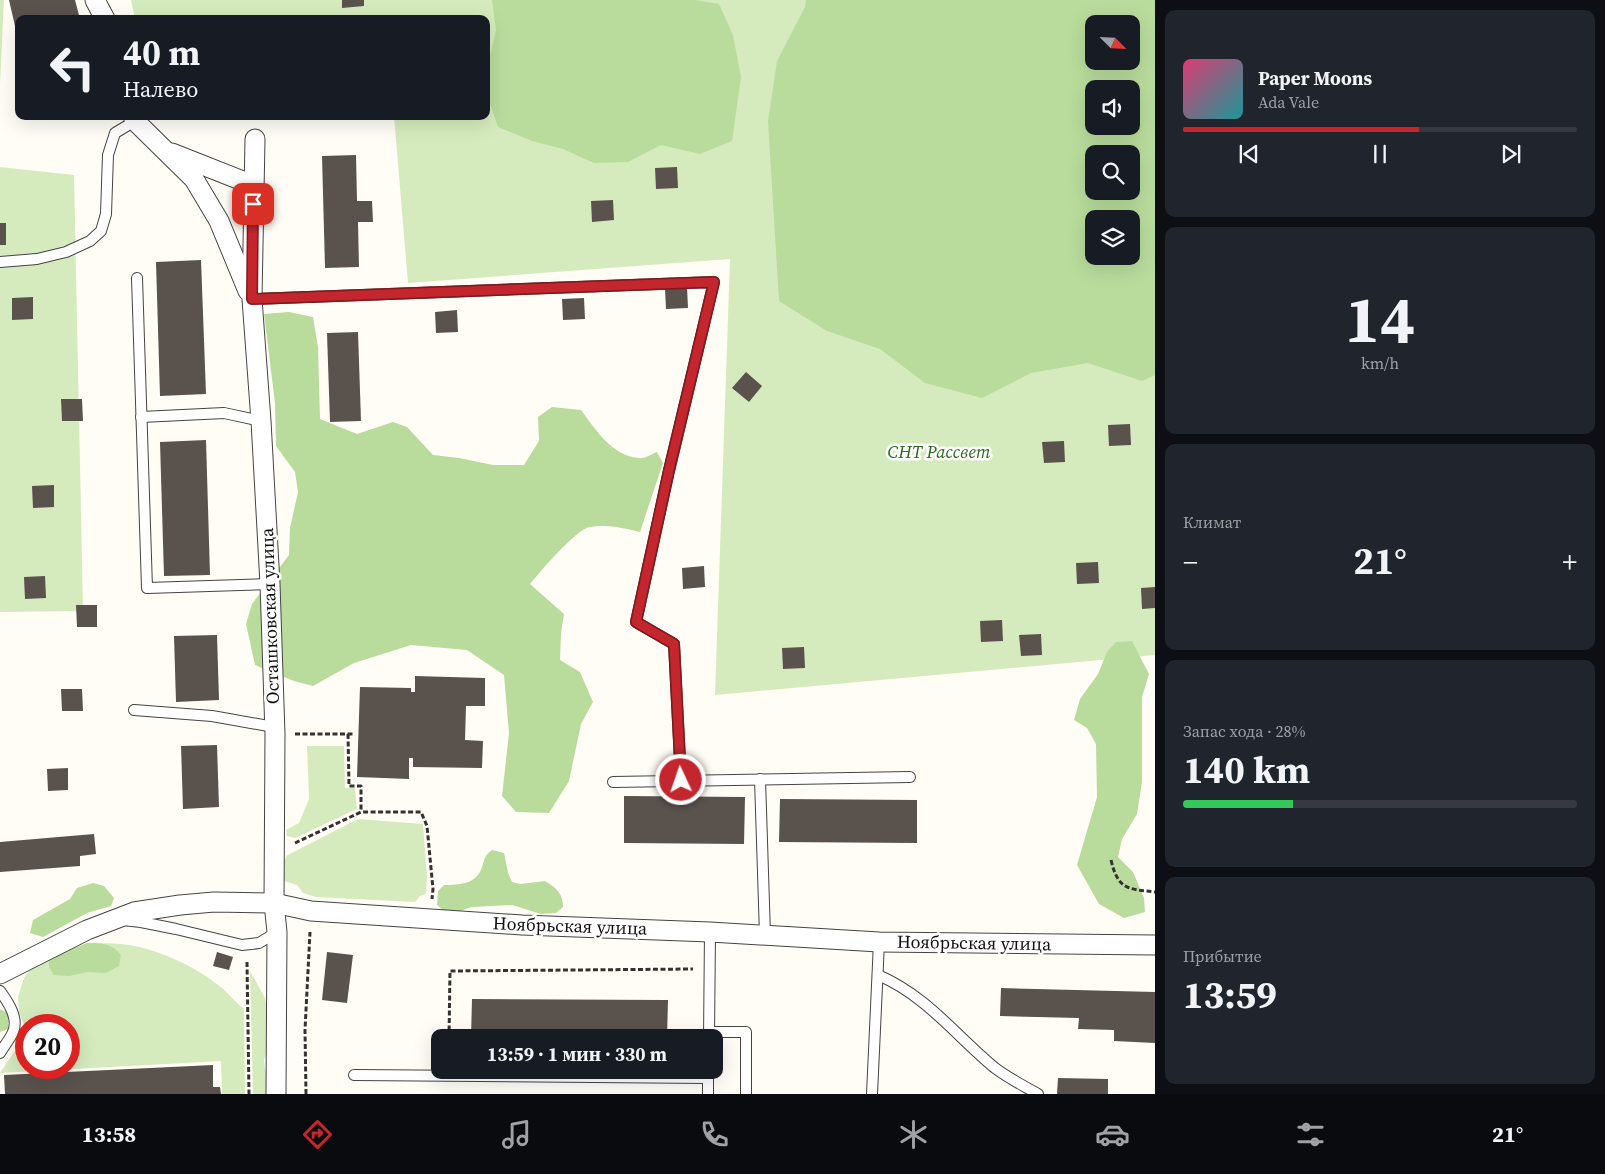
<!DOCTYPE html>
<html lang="ru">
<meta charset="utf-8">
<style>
:root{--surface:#171b24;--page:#20242c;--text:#f1f3f6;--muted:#9ea1a6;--line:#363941;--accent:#c4262e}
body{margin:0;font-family:"Source Serif 4",serif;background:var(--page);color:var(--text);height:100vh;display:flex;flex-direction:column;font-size:19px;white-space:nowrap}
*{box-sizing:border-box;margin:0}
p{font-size:16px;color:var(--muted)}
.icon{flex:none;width:28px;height:28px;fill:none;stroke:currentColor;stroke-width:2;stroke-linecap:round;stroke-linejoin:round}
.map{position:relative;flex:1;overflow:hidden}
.panel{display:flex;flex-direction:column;gap:10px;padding:10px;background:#0d0f14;width:450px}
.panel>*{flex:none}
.banner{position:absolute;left:15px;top:15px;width:475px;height:105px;border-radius:10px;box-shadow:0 5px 20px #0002;background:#171b24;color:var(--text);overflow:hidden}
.needle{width:32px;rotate:114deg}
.fabs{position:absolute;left:1085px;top:15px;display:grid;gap:10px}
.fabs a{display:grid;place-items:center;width:55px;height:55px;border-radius:10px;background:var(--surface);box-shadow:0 5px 20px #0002;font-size:25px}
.speed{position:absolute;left:15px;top:1014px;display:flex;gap:10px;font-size:25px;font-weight:700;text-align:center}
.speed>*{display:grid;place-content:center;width:65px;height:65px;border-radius:50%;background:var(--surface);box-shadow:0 5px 20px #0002;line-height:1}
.speed .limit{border:8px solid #d22;background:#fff;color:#111}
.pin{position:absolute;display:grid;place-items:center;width:42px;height:42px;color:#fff;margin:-21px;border-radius:10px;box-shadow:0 2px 8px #0006}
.me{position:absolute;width:55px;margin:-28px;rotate:357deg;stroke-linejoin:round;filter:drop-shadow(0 0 4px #0008)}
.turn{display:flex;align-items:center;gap:18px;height:105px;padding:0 25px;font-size:22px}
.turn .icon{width:65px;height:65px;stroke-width:2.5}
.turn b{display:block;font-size:35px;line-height:42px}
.big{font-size:38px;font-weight:700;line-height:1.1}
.panel .card{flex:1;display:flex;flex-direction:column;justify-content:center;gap:8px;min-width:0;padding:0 18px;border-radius:10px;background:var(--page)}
.panel .dial{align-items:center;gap:0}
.dial b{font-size:65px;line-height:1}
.song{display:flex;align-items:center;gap:15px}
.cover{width:60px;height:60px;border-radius:8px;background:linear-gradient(135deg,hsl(340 70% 55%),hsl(180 70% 35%))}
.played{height:5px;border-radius:2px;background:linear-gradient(90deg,var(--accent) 60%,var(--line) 60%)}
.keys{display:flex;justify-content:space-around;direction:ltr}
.heat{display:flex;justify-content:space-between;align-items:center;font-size:28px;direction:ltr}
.charge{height:8px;border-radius:4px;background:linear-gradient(90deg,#34c759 28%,var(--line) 0)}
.trip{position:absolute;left:431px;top:1029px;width:292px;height:50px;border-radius:10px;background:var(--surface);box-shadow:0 5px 20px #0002;font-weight:700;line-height:50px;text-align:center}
.tab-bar{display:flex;height:80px;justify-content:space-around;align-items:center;background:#090b0e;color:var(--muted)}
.tab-bar .icon{width:35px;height:35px}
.tab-bar .on{color:var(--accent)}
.tab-bar b{font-size:22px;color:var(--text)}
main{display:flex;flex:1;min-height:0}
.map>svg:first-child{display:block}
.green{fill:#d5ebbd;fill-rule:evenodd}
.forest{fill:#b9dc9c;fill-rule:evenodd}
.building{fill:#5a524d}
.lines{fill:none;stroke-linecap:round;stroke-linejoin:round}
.service-casing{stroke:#444;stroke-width:12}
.minor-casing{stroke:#444;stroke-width:21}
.path{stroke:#333;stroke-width:3;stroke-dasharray:5 2.5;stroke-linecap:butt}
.service{stroke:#fff;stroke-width:10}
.minor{stroke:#fff;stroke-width:19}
.route-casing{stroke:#7f191e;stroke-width:12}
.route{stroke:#c4262e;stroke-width:9}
.labels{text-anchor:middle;stroke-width:5;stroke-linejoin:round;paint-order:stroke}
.park-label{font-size:18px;font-style:italic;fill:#2f6b1f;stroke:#fff}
.street-label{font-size:18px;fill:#111;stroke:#fff}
</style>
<main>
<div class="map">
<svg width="1155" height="1094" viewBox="0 0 1155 1094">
<rect width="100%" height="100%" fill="#fffdf5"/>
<g class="green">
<path d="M0 0H4L0 84Z"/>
<path d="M131 0H1155V655L715 695 730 259 408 283 394 116H486V19H135ZM1094 24H1131V61H1094ZM1094 89H1131V126H1094ZM1094 154H1131V191H1094ZM1094 219H1131V256H1094Z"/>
<path d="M0 167 74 175 83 611 0 612Z"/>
<path d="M307 746H344L345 788H355L357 809 295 838 287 836 286 830 299 823 309 799Z"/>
<path d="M358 819 423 824 427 877 426 894 420 896 415 902 316 897 303 893 297 885 284 881 281 875 286 856Z"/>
<path d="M87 943C98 943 110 943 121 944 154 947 196 966 222 988 230 995 236 1003 244 1009L245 1094H222L221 1061 0 1073 22 1040 24 1025 19 1012 18 997 24 978 32 967ZM26 1025H69V1068H26Z"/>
<path d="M250 971 265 998 269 1018 266 1054 264 1060 265 1069 267 1072 271 1094H253Z"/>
</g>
<g class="forest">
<path d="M492 0H695L719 4 733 35 741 77 732 141 700 154 661 145 628 162 594 163 563 149 532 141 498 127 486 92V74L496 30Z"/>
<path d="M806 0H1155V375L1142 381 1088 363 1031 373 982 398 925 383 880 349 827 331 779 301 768 121 777 61 805 7ZM1094 24H1131V61H1094ZM1094 89H1131V126H1094ZM1094 154H1131V191H1094ZM1094 219H1131V256H1094Z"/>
<path d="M289 312 313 317 318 347 320 419 357 434 393 422 407 427 433 455 459 458 493 465H524L539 441 538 417 552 407 581 410C596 430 612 456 639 458 644 459 652 454 657 452L663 463 640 532C624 528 607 524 590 527 576 529 540 572 530 584L564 614 561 633 560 660 580 672 593 702 581 724 569 781 549 813 516 812 502 796 509 733 504 675 467 650 411 645 354 663 313 686 294 681 255 665 246 624 252 604 289 555 290 528 298 492 295 472 276 446 275 403 264 314Z"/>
<path d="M1132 641 1149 674 1142 697V782L1137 814 1122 839 1118 857 1133 872 1144 898 1145 912 1124 918 1099 904 1077 865 1097 797 1096 744 1087 728 1074 720 1080 699 1098 674 1107 652 1116 642Z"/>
<path d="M492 850 504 853 508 873 512 882 520 884 545 881C556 888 563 893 563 907L556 913 541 914 512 905 472 907 457 912 444 911 437 905 438 891 444 885C459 885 477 884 482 867 485 858 484 856 492 850Z"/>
<path d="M93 883 104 886 114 898 111 906 87 913 43 937 30 933 33 920 70 899 77 888Z"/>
<path d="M87 943C102 943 111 943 121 955L119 966 106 973 88 972 69 976 54 975 49 967V961L62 953Z"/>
<path d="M0 1009 8 1013V1029L0 1032Z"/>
</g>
<g class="building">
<path d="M9 0H75L80 19H19L18 39Z"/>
<path d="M342 0H364V6L342 8Z"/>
<path d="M356 155 357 201H372L373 222H358L359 267 325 268 322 156Z"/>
<path d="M677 167 678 188 656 189 655 168Z"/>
<path d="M613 200 614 220 592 222 591 201Z"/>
<rect x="0" y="223" width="6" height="22"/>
<path d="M201 260 206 394 160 396 156 262Z"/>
<path d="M687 287 688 308 666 309 665 289Z"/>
<path d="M33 297V319L12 320V298Z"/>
<path d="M584 298 585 319 563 320 562 299Z"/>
<path d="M457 310 458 332 436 333 435 312Z"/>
<path d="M358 332 361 421 330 422 327 333Z"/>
<path d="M746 372 762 386 749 402 732 388Z"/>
<path d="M61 399H82L83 421H62Z"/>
<path d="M1130 424 1131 445 1109 446 1108 425Z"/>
<path d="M206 440 210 575 164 576 160 442Z"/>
<path d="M1064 441 1065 462 1044 463 1042 442Z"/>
<path d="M54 485V507L33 508 32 486Z"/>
<path d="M1098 562 1099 583 1077 584 1076 563Z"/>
<path d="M704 566 705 587 683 589 682 568Z"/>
<path d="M45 576 46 598 25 599 24 577Z"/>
<path d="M1155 587V608L1142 609 1141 588Z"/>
<path d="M76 605H97V627H77Z"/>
<path d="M1002 620 1003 641 981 642 980 621Z"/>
<path d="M1041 634 1042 655 1021 656 1019 635Z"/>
<path d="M217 635 219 700 176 702 174 636Z"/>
<path d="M804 647 805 668 783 669 782 648Z"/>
<path d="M415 676 485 678V706H466L465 740 483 741 482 768 413 767V758H409V779L357 777 360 687 411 688V692H415Z"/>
<path d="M61 689H82L83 711H62Z"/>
<path d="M217 745 219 807 183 809 181 746Z"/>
<path d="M68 768V790L48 791 47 769Z"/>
<path d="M624 796 745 797 744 844 624 843Z"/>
<path d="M780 799 917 800V843L779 842Z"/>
<path d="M94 834 96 854 80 856V866L0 872V842Z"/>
<path d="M217 952 233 957 229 970 213 966Z"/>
<path d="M327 952 353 955 347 1003 322 1000Z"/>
<path d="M1001 988 1155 992V1043L1114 1041V1030L1078 1029 1079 1018 1000 1016Z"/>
<path d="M472 999 668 1000 667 1038H471Z"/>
<path d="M213 1065V1087H220L221 1094H5L4 1075Z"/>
<path d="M1058 1078 1108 1079V1094H1057Z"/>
</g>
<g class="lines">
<defs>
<g id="service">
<path d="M0 262 37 259 66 252 90 241 101 231 106 214 108 155 115 133 135 121"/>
<path d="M137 278 147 588 270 584"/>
<path d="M252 299 714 282 669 471 636 622 674 644 681 780"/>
<path d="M141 417 224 413 261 421"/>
<path d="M134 710 212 716 274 727"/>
<path d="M760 779 765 935"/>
<path d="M613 782 910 777"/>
<path d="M123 920 141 922 176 929 242 945 259 943 277 932"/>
<path d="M878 975C927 996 955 1035 995 1068 1008 1078 1024 1086 1038 1094"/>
<path d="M0 991C8 1002 19 1018 13 1032 10 1039 4 1046 0 1053"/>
<path d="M709 1032H746V1094"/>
<path d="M709 1038 710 932"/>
<path d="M354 1075 708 1078V1070"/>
<path d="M708 1094V1078"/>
<path d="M872 1094 879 942"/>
</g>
<g id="minor">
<path d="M95 0 105 19"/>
<path d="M133 116 135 121 194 179 219 221 248 291"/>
<path d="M255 139 252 299 261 421 270 584 275 734 274 903 277 932 276 1094"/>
<path d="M172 153 253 185"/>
<path d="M0 974 87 930 134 912 180 905 214 902 274 903 311 911 522 925 710 932 879 942 1155 945"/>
</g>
</defs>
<use href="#service" class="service-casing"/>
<use href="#minor" class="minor-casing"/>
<g class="path">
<path d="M295 734H355"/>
<path d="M348 734 349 786H361V812"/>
<path d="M295 843 361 812H421L427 826 433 889 432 899"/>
<path d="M1111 860C1118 890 1128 889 1155 892"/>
<path d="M247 962 249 1094"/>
<path d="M449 1038 450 971 693 969"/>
<path d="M306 1094 305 1030 310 932"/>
</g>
<use href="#service" class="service"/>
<use href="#minor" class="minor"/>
</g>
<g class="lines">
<defs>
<path id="route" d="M253 204 252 299 714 282 669 470 636 622 674 644 681 780"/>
</defs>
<use href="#route" class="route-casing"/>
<use href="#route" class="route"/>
</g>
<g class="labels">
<g class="park-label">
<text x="939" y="458">СНТ Рассвет</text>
</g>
<g class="street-label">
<text transform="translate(270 616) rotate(-92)" y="6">Осташковская улица</text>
<text transform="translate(570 926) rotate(2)" y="6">Ноябрьская улица</text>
<text transform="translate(974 943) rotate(1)" y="6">Ноябрьская улица</text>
</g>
</g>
</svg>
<div class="fabs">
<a><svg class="needle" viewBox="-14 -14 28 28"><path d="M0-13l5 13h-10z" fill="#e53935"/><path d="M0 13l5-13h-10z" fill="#9ea1a6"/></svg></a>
<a><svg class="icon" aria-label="sound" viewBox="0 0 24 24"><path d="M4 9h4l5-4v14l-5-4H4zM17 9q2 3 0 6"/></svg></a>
<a><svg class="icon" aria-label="search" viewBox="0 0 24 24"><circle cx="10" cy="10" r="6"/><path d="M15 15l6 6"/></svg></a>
<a><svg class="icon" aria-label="layers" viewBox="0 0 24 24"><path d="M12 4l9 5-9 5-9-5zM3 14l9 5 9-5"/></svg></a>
</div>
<div class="speed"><div class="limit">20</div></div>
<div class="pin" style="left:253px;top:204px;background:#d93025"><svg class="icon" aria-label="arrive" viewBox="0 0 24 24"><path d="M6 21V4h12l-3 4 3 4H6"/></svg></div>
<svg class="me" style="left:681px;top:780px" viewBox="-20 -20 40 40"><circle r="17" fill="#c4262e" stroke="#fff" stroke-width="3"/><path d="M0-11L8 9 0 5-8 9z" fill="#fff"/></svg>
<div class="trip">13:59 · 1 мин · 330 m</div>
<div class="banner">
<div class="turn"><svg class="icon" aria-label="left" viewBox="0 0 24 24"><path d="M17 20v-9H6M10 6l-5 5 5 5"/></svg><div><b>40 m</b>Налево</div></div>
</div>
</div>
<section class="panel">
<div class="card">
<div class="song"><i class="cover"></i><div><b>Paper Moons</b><p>Ada Vale</p></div></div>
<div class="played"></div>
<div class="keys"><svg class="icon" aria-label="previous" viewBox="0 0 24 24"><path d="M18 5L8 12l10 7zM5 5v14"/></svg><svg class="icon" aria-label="pause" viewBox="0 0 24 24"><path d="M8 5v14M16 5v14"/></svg><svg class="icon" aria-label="next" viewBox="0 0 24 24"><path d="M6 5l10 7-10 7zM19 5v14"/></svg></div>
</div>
<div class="card dial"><b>14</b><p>km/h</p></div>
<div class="card"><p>Климат</p>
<div class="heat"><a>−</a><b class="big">21°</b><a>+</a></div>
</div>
<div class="card"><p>Запас хода · 28%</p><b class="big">140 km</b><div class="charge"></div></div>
<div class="card"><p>Прибытие</p><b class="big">13:59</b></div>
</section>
</main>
<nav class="tab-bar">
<b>13:58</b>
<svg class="icon on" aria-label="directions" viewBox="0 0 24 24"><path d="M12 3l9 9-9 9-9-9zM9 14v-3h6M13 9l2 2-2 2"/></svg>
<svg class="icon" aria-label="music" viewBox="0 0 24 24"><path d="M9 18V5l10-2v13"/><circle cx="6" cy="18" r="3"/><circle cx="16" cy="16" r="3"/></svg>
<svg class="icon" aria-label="phone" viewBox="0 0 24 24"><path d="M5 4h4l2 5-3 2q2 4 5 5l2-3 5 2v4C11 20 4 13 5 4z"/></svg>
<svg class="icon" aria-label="climate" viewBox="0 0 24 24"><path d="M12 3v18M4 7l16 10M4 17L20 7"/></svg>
<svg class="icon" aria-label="car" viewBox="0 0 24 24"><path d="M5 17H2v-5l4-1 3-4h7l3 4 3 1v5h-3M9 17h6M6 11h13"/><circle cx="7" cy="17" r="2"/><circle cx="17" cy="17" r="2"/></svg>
<svg class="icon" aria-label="filters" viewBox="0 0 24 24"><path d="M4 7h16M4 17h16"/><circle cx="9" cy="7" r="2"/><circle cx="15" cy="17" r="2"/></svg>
<b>21°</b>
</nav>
